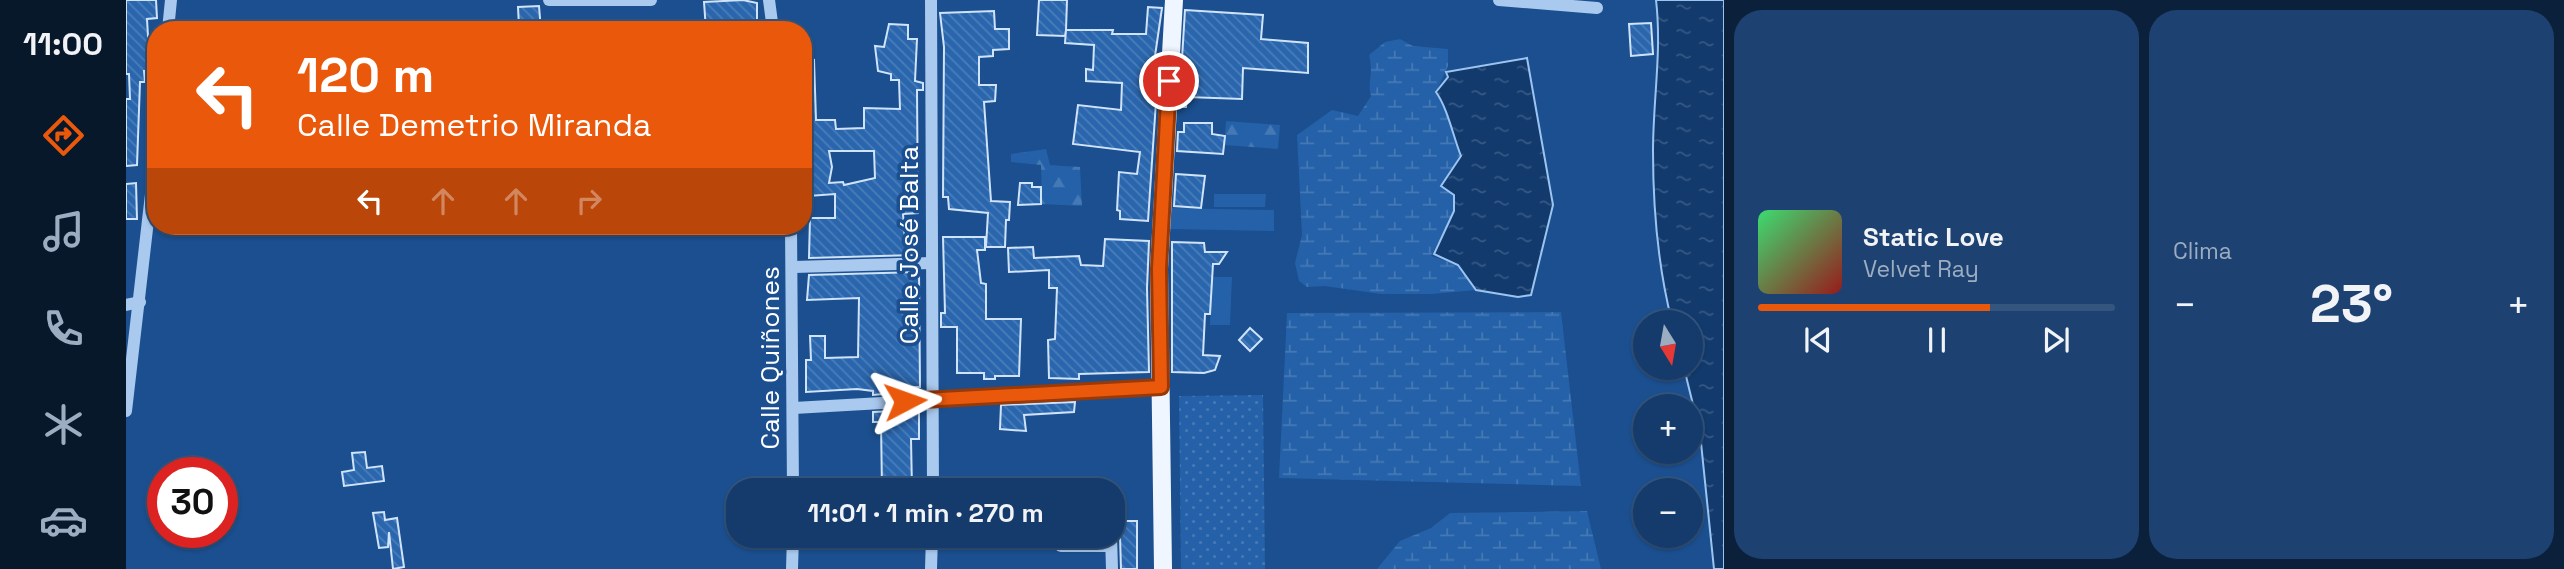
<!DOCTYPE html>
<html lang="es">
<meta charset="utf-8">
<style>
:root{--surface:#143b6b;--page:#1d4271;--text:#f1f3f6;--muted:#9dadc1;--line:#33557e;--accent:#ea580c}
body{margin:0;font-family:"Space Grotesk",sans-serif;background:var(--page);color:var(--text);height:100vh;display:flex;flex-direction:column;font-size:26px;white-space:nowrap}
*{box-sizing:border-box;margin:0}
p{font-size:23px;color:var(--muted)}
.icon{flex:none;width:38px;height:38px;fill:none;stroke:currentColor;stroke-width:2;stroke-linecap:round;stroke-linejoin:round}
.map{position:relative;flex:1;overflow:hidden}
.details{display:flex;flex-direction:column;gap:10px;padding:10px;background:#0b203b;width:840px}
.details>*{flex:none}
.top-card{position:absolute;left:21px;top:21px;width:665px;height:214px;border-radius:28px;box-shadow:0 2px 5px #0004,0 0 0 2px var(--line);background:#ea580c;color:#fff;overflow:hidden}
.needle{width:46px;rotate:169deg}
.controls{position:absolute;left:1507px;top:310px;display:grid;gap:14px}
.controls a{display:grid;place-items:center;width:70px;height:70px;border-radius:50%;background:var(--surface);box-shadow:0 2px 5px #0004,0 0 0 2px var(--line);font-size:35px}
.speed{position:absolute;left:21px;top:457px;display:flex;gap:14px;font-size:35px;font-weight:700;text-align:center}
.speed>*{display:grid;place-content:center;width:91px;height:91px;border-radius:50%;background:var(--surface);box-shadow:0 2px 5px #0004,0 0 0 2px var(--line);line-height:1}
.speed .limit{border:10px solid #d22;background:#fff;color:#111}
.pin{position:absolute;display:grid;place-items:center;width:60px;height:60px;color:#fff;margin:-30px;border:4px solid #fff;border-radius:50%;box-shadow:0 2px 7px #0007}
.me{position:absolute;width:77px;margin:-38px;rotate:86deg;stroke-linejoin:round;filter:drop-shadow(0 0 5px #0008)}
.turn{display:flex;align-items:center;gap:24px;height:147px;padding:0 35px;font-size:32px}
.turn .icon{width:91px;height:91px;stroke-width:2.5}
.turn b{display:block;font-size:49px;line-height:60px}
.lanes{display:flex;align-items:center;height:66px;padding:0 35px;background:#0003;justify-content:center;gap:35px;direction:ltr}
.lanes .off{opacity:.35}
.big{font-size:52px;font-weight:700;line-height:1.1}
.details .card{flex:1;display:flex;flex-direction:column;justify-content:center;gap:10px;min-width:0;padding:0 24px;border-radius:28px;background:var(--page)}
.song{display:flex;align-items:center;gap:21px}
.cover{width:84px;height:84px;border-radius:10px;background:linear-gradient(135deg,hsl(140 70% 55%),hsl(0 70% 35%))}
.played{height:7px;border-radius:4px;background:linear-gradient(90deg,var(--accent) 65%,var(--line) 65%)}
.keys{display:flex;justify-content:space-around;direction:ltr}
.heat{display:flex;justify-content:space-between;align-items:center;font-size:38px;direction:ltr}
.details .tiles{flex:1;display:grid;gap:10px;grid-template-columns:repeat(2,1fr)}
.trip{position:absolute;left:600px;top:478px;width:399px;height:70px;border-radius:28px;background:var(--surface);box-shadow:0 2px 5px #0004,0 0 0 2px var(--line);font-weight:700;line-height:70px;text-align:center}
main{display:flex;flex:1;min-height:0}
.tab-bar{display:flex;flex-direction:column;width:126px;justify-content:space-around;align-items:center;background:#08182b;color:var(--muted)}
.tab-bar .icon{width:49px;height:49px}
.tab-bar .on{color:var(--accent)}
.tab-bar b{font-size:32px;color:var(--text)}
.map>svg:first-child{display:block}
.grass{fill:#2461a8}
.forest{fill:url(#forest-firs)}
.wetland{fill:url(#wetland-marsh)}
.park{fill:url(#park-dots)}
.water{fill:url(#water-ripples);stroke:#9cc4f0;stroke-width:2}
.building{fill:url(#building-back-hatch);stroke:#cfe3fa;stroke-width:2;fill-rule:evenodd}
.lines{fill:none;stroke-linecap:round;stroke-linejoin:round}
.minor{stroke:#a9c9ee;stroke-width:12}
.major{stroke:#f0f6ff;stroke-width:18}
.route-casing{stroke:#983908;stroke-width:18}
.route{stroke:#ea580c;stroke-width:12}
.labels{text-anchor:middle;stroke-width:7;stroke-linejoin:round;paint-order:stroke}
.street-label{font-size:26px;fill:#fff;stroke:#1b4f8f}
</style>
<main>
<nav class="tab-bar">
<b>11:00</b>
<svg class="icon on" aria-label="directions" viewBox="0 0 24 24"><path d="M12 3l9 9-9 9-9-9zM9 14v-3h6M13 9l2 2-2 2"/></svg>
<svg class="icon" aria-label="music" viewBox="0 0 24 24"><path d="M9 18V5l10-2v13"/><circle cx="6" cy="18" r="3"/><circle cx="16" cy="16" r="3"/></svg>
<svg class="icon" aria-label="phone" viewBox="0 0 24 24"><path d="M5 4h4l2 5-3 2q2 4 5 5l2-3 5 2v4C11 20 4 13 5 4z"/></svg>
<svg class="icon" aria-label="climate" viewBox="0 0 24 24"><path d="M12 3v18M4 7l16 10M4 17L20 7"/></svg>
<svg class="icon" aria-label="car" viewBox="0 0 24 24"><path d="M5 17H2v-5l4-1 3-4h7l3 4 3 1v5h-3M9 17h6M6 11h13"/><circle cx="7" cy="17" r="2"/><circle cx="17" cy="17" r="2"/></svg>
</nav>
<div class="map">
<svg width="1598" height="569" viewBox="0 0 1598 569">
<defs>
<pattern id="forest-firs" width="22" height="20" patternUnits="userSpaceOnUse" patternTransform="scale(1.75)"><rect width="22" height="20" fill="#2461a8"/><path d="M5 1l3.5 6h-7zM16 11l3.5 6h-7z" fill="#4579b5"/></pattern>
<pattern id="wetland-marsh" width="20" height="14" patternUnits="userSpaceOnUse" patternTransform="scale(1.75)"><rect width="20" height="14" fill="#2461a8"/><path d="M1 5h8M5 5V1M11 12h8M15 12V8" fill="none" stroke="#4579b5"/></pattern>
<pattern id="park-dots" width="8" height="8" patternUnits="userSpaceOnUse" patternTransform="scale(1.75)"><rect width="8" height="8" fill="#2461a8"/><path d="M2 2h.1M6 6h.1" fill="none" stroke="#4579b5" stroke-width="1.8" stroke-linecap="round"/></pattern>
<pattern id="water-ripples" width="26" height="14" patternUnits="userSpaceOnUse" patternTransform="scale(1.75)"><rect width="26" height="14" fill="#123a6d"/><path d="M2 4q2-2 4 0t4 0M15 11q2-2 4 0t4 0" fill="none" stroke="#365883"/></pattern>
<pattern id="building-back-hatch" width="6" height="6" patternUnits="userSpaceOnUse" patternTransform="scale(1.75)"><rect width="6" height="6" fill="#2a66ad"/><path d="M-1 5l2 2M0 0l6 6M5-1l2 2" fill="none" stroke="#4a7db9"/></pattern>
</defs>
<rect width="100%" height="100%" fill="#1b4f8f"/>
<g class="grass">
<path d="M1088 194H1140L1139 207H1088Z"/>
<path d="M1044 208 1148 210V231L1043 229Z"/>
<path d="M1086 277H1106L1104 325H1084Z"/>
</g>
<g class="forest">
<path d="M1100 121 1154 125 1152 149 1098 145Z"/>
<path d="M920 149 924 165 954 167 956 206 916 204 915 165 885 162V154Z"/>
</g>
<g class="wetland">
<path d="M1274 39 1287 46 1322 49V66L1310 92C1322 110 1327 136 1335 156L1316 186 1328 195V211L1305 256 1332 265 1350 290 1306 294H1255L1199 286 1181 287 1173 281 1169 263 1176 235 1171 135 1206 110 1232 116 1245 96C1241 82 1248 74 1243 55L1259 42Z"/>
<path d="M1435 312 1455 486 1153 478 1161 313Z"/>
<path d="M1461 511 1475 569H1251L1274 541 1305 528 1324 513Z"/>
</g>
<path class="park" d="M1137 395 1139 569H1055L1053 396Z"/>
<g class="water">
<path d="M1530 0H1598V569H1588L1574 433 1558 368H1564V322H1546C1532 267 1527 208 1527 151 1527 100 1536 51 1530 0Z"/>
<path d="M1401 58 1427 205 1405 295 1392 297 1350 290 1332 265 1308 254 1328 211V195L1315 186 1335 156C1327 136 1322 109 1310 92L1322 77 1320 72Z"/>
</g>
<g class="building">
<path d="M0 0H30L31 18 21 19 24 71H18L19 82H14L11 165 0 166V99H4L3 74H0Z"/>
<path d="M617 0 631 3V30H580L578 2Z"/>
<path d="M913 0H941L940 30H987L986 34H1020L1022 7 1036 8 1029 56 1033 57 1022 221 994 219V211L991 210 993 172 1011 174 1014 152 947 144 952 105 995 110 996 83 960 81V69L967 70 968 45 939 43 940 30 939 36 911 35Z"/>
<path d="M413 6 415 30 393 27 392 7Z"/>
<path d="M1059 10 1137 15 1135 39 1182 43V73L1117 68 1116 99 1061 97 1060 107H1053Z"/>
<path d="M868 11 869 29H883V49L867 50V56L853 57V85H870L869 101 858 102 865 201 884 202 883 220H880L879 247H860L862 213 823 209 822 197H817L818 47 814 13Z"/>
<path d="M1525 23 1527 54 1505 56 1503 24Z"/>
<path d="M763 24 782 25V39H791L789 81 797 83V90H791L792 213 777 214 779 240H789V255L683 258 684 218H709V194L683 196 677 142V62L688 60 690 120H709L710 129 738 128V108L774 109 773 80H765V74L752 71 749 46 758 47ZM703 151H748L749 178 718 185 717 182 703 183 706 167Z"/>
<path d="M1058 123H1086V134L1099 136 1097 154 1051 151 1052 132H1058Z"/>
<path d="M1050 174 1079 176 1075 208 1048 206Z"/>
<path d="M10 183 11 219H0V184Z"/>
<path d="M894 183H906V187H915V204L892 205Z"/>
<path d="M817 237H859V250H851L855 283 860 284V319H895L893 376H869V379H858V373H831V327H815V313H819Z"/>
<path d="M979 239 1023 241 1021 288 1023 372 953 374V379L923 378 922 340 929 339 931 288H923V270L883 272 882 248 907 247 908 258 953 256 955 265 977 266Z"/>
<path d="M1046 242 1078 243 1079 252H1101L1093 264H1087L1084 314H1079L1077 355 1094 356 1089 370 1078 373 1046 372Z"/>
<path d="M793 272 794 387H770L769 393 747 395V391L731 389 680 392V360H685L684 336H699V358L732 357 733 298 681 300 683 275Z"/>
<path d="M1124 328 1136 339 1124 351 1113 340Z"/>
<path d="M949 402 948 412 898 415 900 431 874 429 875 405Z"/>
<path d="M793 410V439H785L786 490H756L755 422H747V412Z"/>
<path d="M239 452 241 468 256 466 258 481 218 486 216 472 228 470 226 453Z"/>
<path d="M258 512 259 520 271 518 278 567 267 569 263 532 262 547 253 548 247 513Z"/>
<path d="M987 521H1011V569H995L994 536 987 528Z"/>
</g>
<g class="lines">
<g class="minor">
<path d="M423 0H525"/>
<path d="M643 0 647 30"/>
<path d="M805 0 807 490"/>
<path d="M1373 0 1471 8"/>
<path d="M42 30 45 0"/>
<path d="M665 226 667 490"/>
<path d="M668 267 806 263"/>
<path d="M0 305 14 302"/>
<path d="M668 408 1035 387"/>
<path d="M0 411 30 151"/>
<path d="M985 536 986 569"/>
<path d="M935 546H985"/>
<path d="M666 569 667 536"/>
<path d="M805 569 806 536"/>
</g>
<path class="major" d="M1037 569 1033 269 1048 0"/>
</g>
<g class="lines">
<defs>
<path id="route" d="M779 401 1035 387 1033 269 1043 81"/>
</defs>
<use href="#route" class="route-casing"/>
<use href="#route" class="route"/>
</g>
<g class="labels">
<g class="street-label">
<text transform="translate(783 245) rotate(-90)" y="9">Calle José Balta</text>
<text transform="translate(644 358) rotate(-90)" y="9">Calle Quiñones</text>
</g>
</g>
</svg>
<div class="controls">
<a><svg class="needle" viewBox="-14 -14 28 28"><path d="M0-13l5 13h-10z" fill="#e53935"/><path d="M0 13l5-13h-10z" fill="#9dadc1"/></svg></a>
<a>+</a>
<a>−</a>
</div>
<div class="speed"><div class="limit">30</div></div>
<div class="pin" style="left:1043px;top:81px;background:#d93025"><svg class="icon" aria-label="arrive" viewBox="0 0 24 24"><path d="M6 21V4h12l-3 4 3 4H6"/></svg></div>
<svg class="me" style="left:779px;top:401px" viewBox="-20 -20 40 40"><path d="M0-17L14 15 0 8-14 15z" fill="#ea580c" stroke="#fff" stroke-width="4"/></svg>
<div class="trip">11:01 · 1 min · 270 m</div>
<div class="top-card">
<div class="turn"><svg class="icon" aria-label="left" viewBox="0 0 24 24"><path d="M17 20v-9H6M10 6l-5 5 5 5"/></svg><div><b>120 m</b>Calle Demetrio Miranda</div></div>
<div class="lanes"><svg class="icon" aria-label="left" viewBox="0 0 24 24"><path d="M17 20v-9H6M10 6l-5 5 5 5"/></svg><svg class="icon off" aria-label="ahead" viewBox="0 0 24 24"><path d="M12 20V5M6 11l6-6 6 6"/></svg><svg class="icon off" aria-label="ahead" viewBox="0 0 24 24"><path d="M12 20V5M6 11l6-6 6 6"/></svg><svg class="icon off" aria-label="right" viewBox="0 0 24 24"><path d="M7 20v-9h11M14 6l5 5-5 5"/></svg></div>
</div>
</div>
<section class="details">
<div class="tiles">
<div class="card">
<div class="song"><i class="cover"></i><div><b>Static Love</b><p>Velvet Ray</p></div></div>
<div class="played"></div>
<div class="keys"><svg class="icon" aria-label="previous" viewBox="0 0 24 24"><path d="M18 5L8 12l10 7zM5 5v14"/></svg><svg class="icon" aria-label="pause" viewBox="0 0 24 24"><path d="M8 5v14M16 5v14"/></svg><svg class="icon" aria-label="next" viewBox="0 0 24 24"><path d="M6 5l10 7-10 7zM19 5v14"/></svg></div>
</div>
<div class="card"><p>Clima</p>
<div class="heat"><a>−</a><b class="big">23°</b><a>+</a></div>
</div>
</div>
</section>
</main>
